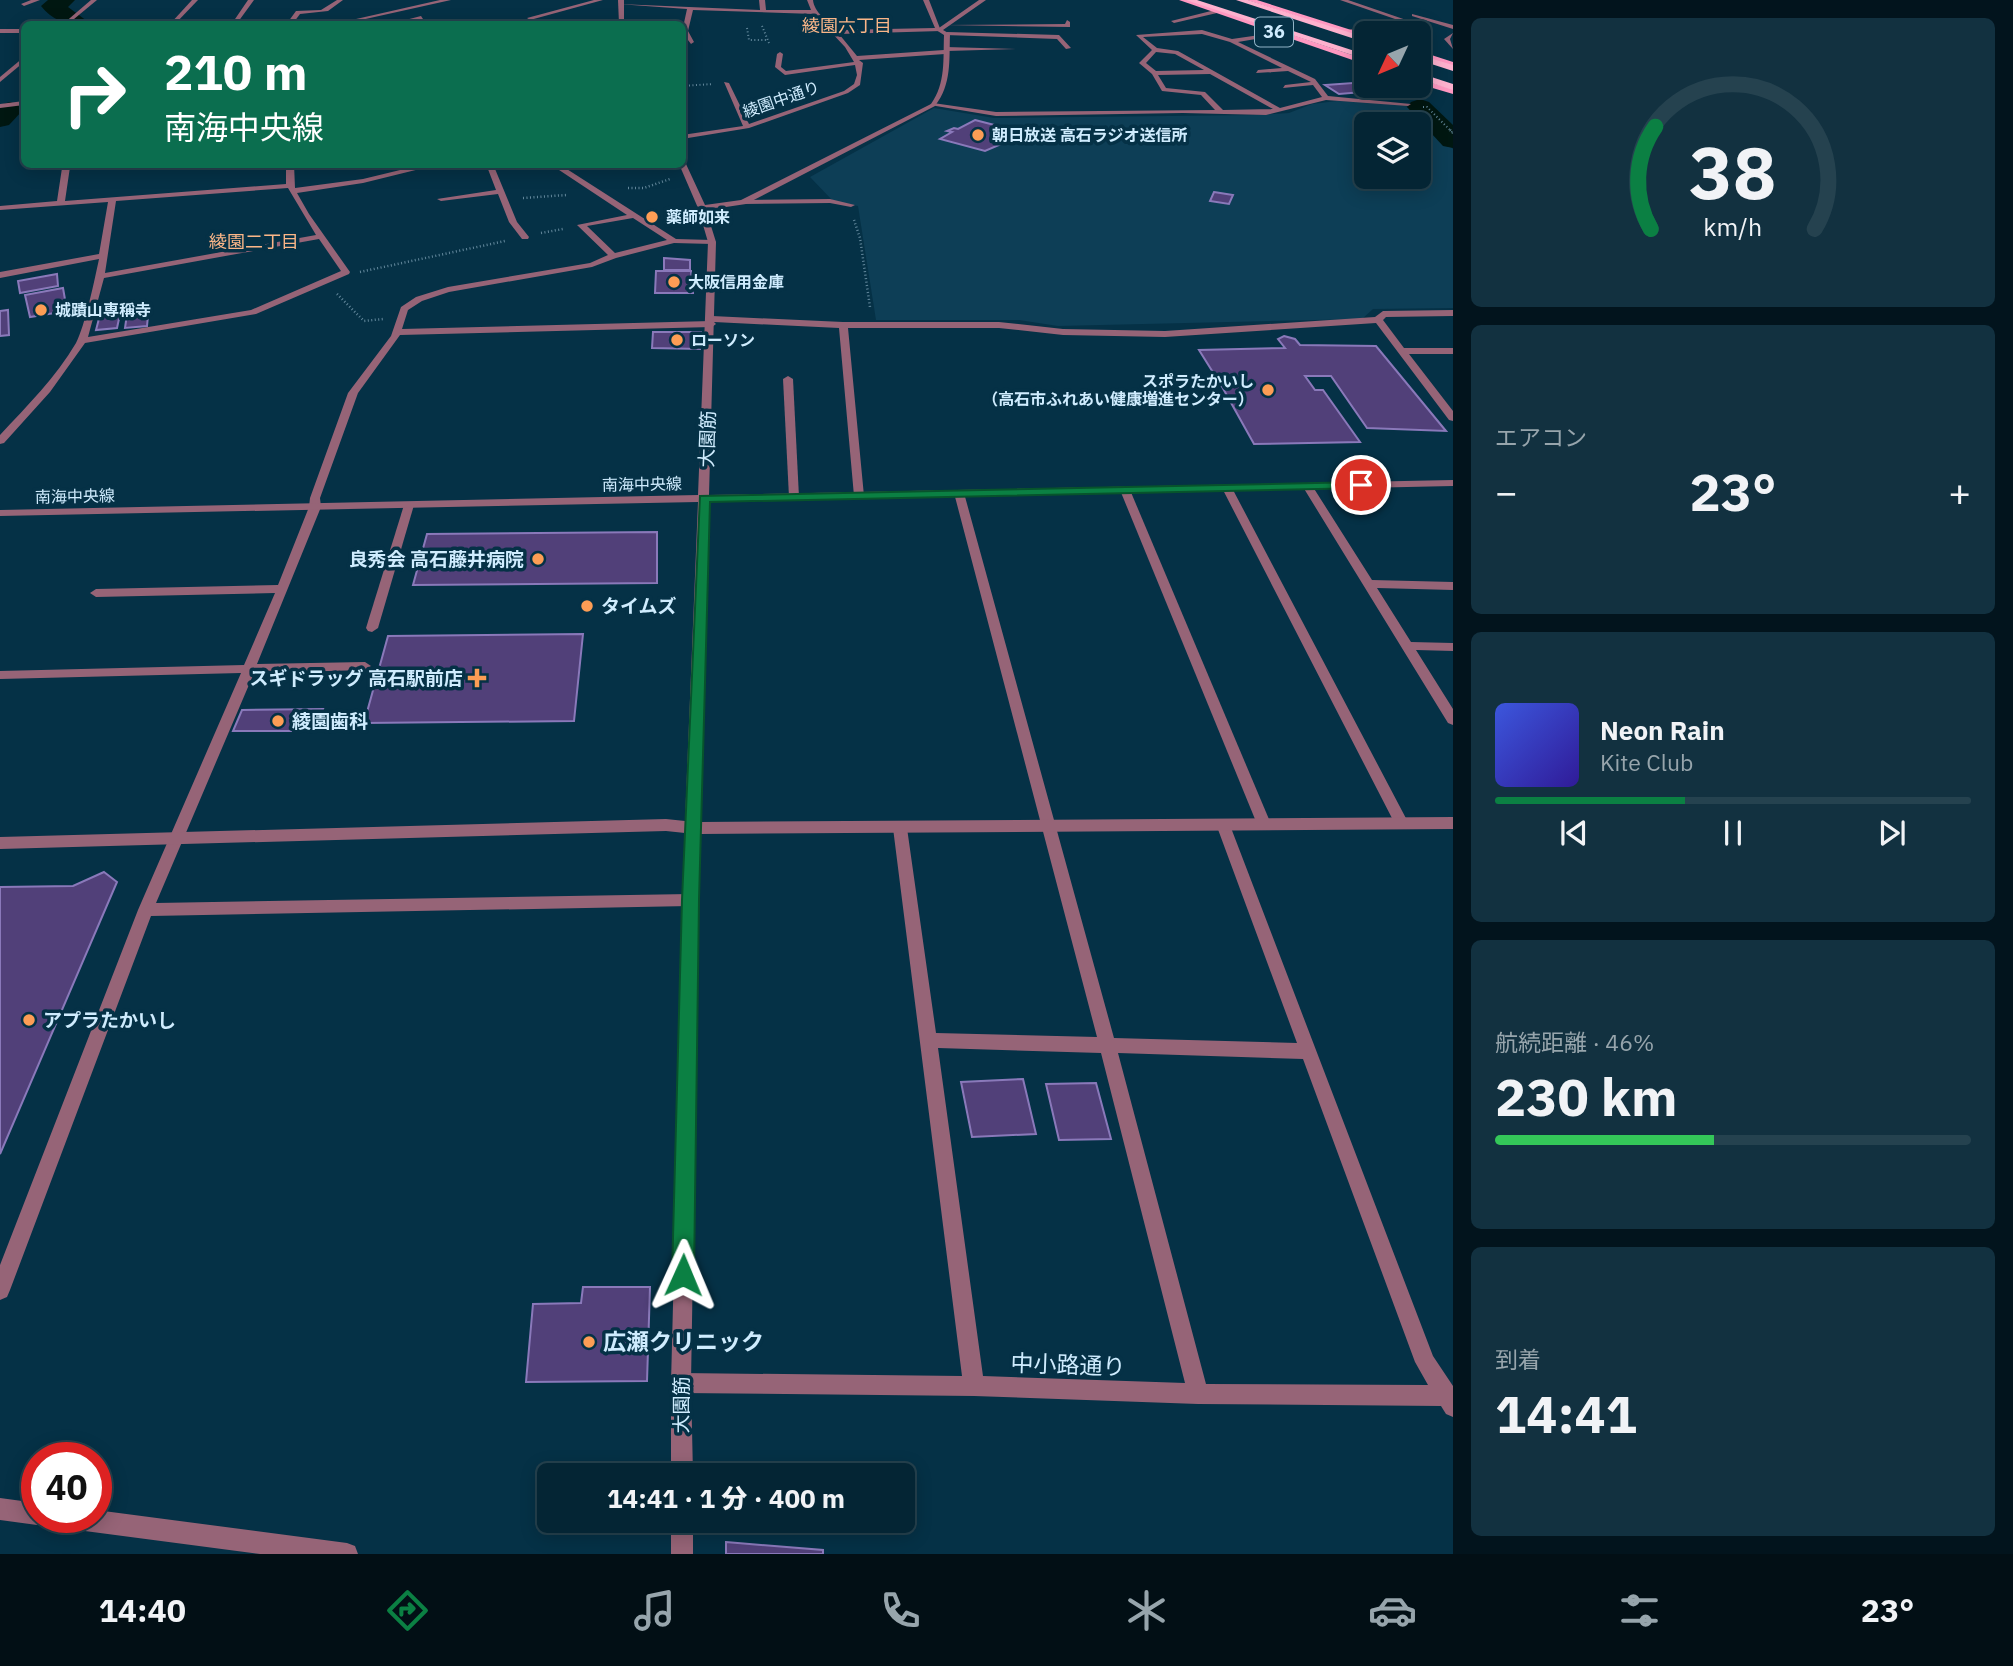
<!DOCTYPE html>
<html lang="ja">
<meta charset="utf-8">
<style>
:root{--surface:#042534;--page:#123140;--text:#f1f3f6;--muted:#97a5ac;--line:#25424f;--accent:#0b8043}
body{margin:0;font-family:"IBM Plex Sans","Noto Sans JP",sans-serif;background:var(--page);color:var(--text);height:100vh;display:flex;flex-direction:column;font-size:26px;white-space:nowrap}
*{box-sizing:border-box;margin:0}
p{font-size:23px;color:var(--muted)}
.icon{flex:none;width:38px;height:38px;fill:none;stroke:currentColor;stroke-width:2;stroke-linecap:round;stroke-linejoin:round}
.map{position:relative;flex:1;overflow:hidden}
.drawer{display:flex;flex-direction:column;gap:18px;padding:18px;background:#02141d;width:560px}
.drawer>*{flex:none}
.hud{position:absolute;left:21px;top:21px;width:665px;height:147px;border-radius:10px;box-shadow:0 4px 18px #0003,0 0 0 2px var(--line);background:#0b6e4f;color:#fff;overflow:hidden}
.needle{width:46px;rotate:226deg}
.buttons{position:absolute;left:1354px;top:21px;display:grid;gap:14px}
.buttons a{display:grid;place-items:center;width:77px;height:77px;border-radius:10px;background:var(--surface);box-shadow:0 4px 18px #0003,0 0 0 2px var(--line);font-size:35px}
.speed{position:absolute;left:21px;top:1442px;display:flex;gap:14px;font-size:35px;font-weight:700;text-align:center}
.speed>*{display:grid;place-content:center;width:91px;height:91px;border-radius:50%;background:var(--surface);box-shadow:0 4px 18px #0003,0 0 0 2px var(--line);line-height:1}
.speed .limit{border:10px solid #d22;background:#fff;color:#111}
.pin{position:absolute;display:grid;place-items:center;width:60px;height:60px;color:#fff;margin:-30px;border:4px solid #fff;border-radius:50%;box-shadow:0 2px 7px #0007}
.me{position:absolute;width:77px;margin:-38px;rotate:1deg;stroke-linejoin:round;filter:drop-shadow(0 0 5px #0008)}
.turn{display:flex;align-items:center;gap:24px;height:147px;padding:0 28px;font-size:32px}
.turn .icon{width:91px;height:91px;stroke-width:2.5}
.turn b{display:block;font-size:49px;line-height:60px}
.big{font-size:52px;font-weight:800;line-height:1.1}
.drawer .tile{flex:1;display:flex;flex-direction:column;justify-content:center;gap:10px;min-width:0;padding:0 24px;border-radius:10px;background:var(--page)}
.drawer .dial{align-items:center;gap:0}
.dial svg{height:182px;overflow:visible;fill:none;stroke:var(--line);stroke-width:7;stroke-linecap:round;text-anchor:middle}
.dial text{fill:var(--text);stroke:none}
.song{display:flex;align-items:center;gap:21px}
.cover{width:84px;height:84px;border-radius:10px;background:linear-gradient(135deg,hsl(230 70% 55%),hsl(250 70% 35%))}
.played{height:7px;border-radius:4px;background:linear-gradient(90deg,var(--accent) 40%,var(--line) 40%)}
.keys{display:flex;justify-content:space-around;direction:ltr}
.heat{display:flex;justify-content:space-between;align-items:center;font-size:38px;direction:ltr}
.charge{height:10px;border-radius:5px;background:linear-gradient(90deg,#34c759 46%,var(--line) 0)}
.trip{position:absolute;left:537px;top:1463px;width:378px;height:70px;border-radius:10px;background:var(--surface);box-shadow:0 4px 18px #0003,0 0 0 2px var(--line);font-weight:800;line-height:70px;text-align:center}
.tab-bar{display:flex;height:112px;justify-content:space-around;align-items:center;background:#020f15;color:var(--muted)}
.tab-bar .icon{width:49px;height:49px}
.tab-bar .current{color:var(--accent)}
.tab-bar b{font-size:32px;color:var(--text)}
main{display:flex;flex:1;min-height:0}
.map>svg:first-child{display:block}
.built{fill:#0d3e56;fill-rule:evenodd}
.lines{fill:none;stroke-linecap:round;stroke-linejoin:round}
.river{fill:#001711;fill-rule:evenodd}
.building{fill:#514079;stroke:#8a79ba;stroke-width:2}
.path-far1{stroke:#64899d;stroke-width:2;stroke-dasharray:1 2.5;stroke-linecap:butt}
.path{stroke:#64899d;stroke-width:2.5;stroke-dasharray:1 2.5;stroke-linecap:butt}
.minor{fill:#966477;fill-rule:evenodd}
.tertiary{fill:#966477;fill-rule:evenodd}
.primary{fill:#ff98c1;fill-rule:evenodd}
.trunk{fill:#feb1ce;fill-rule:evenodd}
.route{fill:#0b8043;stroke:#07532c;stroke-width:2}
.poi-dot{fill:#fd9d55;stroke:#053146;stroke-width:2.5}
.labels{text-anchor:middle;stroke-width:7;stroke-linejoin:round;paint-order:stroke}
.far-street-label{font-size:16px;fill:#cfecfe;stroke:#053146}
.far-poi-label{font-size:16px;font-weight:bold;fill:#cfecfe;stroke:#053146;text-anchor:start}
.far-neighbourhood-label{font-size:18px;fill:#fab688;stroke:#053146}
.shield{fill:#053146;stroke:#92b4c7;stroke-width:2}
.shield-label{font-size:18px;font-weight:bold;fill:#cfecfe}
.street-label{font-size:19px;fill:#cfecfe;stroke:#053146}
.poi-label{font-size:19px;font-weight:bold;fill:#cfecfe;stroke:#053146;text-anchor:start}
.near-poi-label{font-size:23px;font-weight:bold;fill:#cfecfe;stroke:#053146;text-anchor:start}
.near-street-label{font-size:23px;fill:#cfecfe;stroke:#053146}
</style>
<main>
<div class="map">
<svg width="1453" height="1554" viewBox="0 0 1453 1554">
<rect width="100%" height="100%" fill="#053146"/>
<path class="built" d="M1337 101 1404 104 1453 149V308L1373 309 1362 319 1058 326 1019 320H876L858 206 833 201 810 177 934 108 994 118 1258 115 1289 113 1312 104ZM1367 124H1419V177H1367Z"/>
<g class="lines">
<g class="river">
<path d="M48 0H75L68 7 91 24C72 26 54 23 41 6Z"/>
<path d="M1420 99 1429 102 1453 125V148L1443 146 1407 107 1411 102Z"/>
<path d="M10 102 19 105 23 110 9 125 0 127V105Z"/>
</g>
</g>
<g class="building">
<path d="M1367 82V86H1406L1411 88 1339 94 1325 85Z"/>
<path d="M975 120 1018 131 1002 141 1006 142 985 151 940 139 952 132 947 131 954 128 958 129Z"/>
<path d="M1214 192 1233 195 1229 204 1210 201Z"/>
<path d="M664 258 690 260V270H664Z"/>
<path d="M656 271H691L693 293H655Z"/>
<path d="M57 274 58 286 20 293 18 281Z"/>
<path d="M63 288 67 311 30 317 25 295Z"/>
<path d="M122 305 117 328 96 330 102 307Z"/>
<path d="M149 305 147 326 125 328 128 307Z"/>
<path d="M8 310 9 335 0 336V311Z"/>
<path d="M653 332H701L700 349 652 348Z"/>
<path d="M1284 336 1295 339 1300 345 1376 346 1446 431 1367 428 1331 376H1305L1315 390H1323L1360 442 1254 444 1220 383 1231 382 1228 378H1213L1210 374H1214L1199 350 1285 348 1278 339Z"/>
<path d="M657 532V583L413 585 427 534Z"/>
<path d="M583 634 574 721 364 723 388 636Z"/>
<path d="M323 709 315 731H233L242 710Z"/>
<path d="M104 872 117 882 0 1154V887L73 886Z"/>
<path d="M1023 1079 1036 1134 972 1137 961 1082Z"/>
<path d="M1096 1083 1111 1139 1059 1140 1046 1084Z"/>
<path d="M583 1287H650L647 1381 526 1382 533 1304 581 1303Z"/>
<path d="M726 1542 823 1550V1554H726Z"/>
</g>
<g class="lines">
<g class="path-far1">
<path d="M762 26 769 43"/>
<path d="M747 28 749 40H766"/>
<path d="M682 86 713 84"/>
<path d="M1423 107H1427L1452 132"/>
</g>
<g class="path">
<path d="M1450 130 1453 133"/>
<path d="M628 188H644L670 179"/>
<path d="M523 198 567 195"/>
<path d="M854 220 860 238 870 307"/>
<path d="M541 233 563 229"/>
<path d="M360 272 505 241"/>
<path d="M337 294 364 321 383 319"/>
</g>
<g class="minor">
<path d="M31 0H40L24 6 21 4Z"/>
<path d="M192 0H198L175 24H170Z"/>
<path d="M248 0H254L238 22H288L296 11 321 10 337 0H343L328 11 300 14 294 22 317 21 320 23 318 24H196L233 22Z"/>
<path d="M440 0H451L343 24H334Z"/>
<path d="M594 0H603L530 20 527 18Z"/>
<path d="M759 0H765L766 10H811L807 0H813C814 12 828 22 836 30L935 28 923 0H929L941 31 839 34 857 56 944 50 946 47 1016 49 947 51 945 54 859 60 863 63 860 85 848 93 749 128 682 139V135L743 126 724 82 729 83 749 124 844 91 854 84 857 75 855 65 785 75 775 67 777 54 780 52 783 54 781 67 786 71 854 62 845 47 814 14 693 10 688 31 694 42 691 44 682 32 687 9 618 4 760 10Z"/>
<path d="M1340 0H1348L1415 23 1412 25 1401 21 1348 32V30L1395 19Z"/>
<path d="M1215 10 1217 13 1174 23 1171 21Z"/>
<path d="M1412 14 1453 25V29L1412 16Z"/>
<path d="M421 16 423 19 393 24 394 23Z"/>
<path d="M621 20 623 23 500 24 503 22Z"/>
<path d="M1067 20 1070 22V27L945 25 1065 24Z"/>
<rect x="0" y="29" width="24" height="4"/>
<path d="M1202 30 1232 39 1281 32 1279 35 1238 42 1315 79 1328 96 1411 104 1408 106 1326 100 1266 115 1183 113 996 116 930 105 933 103 996 112 1215 110 1201 95 1162 91 1152 74 1139 63 1152 50 1136 35ZM1202 34 1230 42 1282 68 1258 70 1256 73 1288 71 1311 82 1285 85 1283 88 1313 85 1322 97 1280 108 1178 51 1157 48 1143 37ZM1156 52 1175 54 1204 70 1156 71 1146 63ZM1210 74 1273 109 1223 110 1205 92 1166 88 1158 75Z"/>
<path d="M947 32 1059 35 1071 48 1066 49 1057 39 945 35Z"/>
<path d="M1453 33 1450 39 1453 49 1444 39Z"/>
<path d="M24 101V105L0 108V104Z"/>
<path d="M59 164H67L70 167 65 201 286 184V164H294L295 188 363 179 425 164H440L363 183 297 193 309 214 350 272 349 274 256 314 85 343 50 392 4 443 0 444V435C27 406 56 377 76 343 85 326 95 278 99 259L0 278V272L99 254 108 202 0 210V206L57 201 62 168ZM288 188 316 235 105 273 116 201ZM319 239 341 271 251 310 88 337 104 278Z"/>
<path d="M486 164H493L517 222 529 237 528 239H522L509 222 498 194 441 201 437 199 496 190Z"/>
<path d="M550 164H559L676 239 712 240 716 242 712 244 674 243 616 258 592 267 449 292 422 301 408 310 402 329 711 321 708 319 712 316 843 322H999L1063 329 1165 331 1375 317 1383 311 1453 310V316L1386 317 1383 320 1404 348H1453V354H1409L1453 411V421L1449 420 1376 323 1165 337 1063 335 999 328H848L864 496 859 499 854 496 839 328 714 322 716 324 712 327 400 335 358 393 320 498 321 507 257 664 365 662 371 666 365 670 254 673 156 903 690 894 695 896 698 900 695 904 690 906 151 916 10 1290 7 1297 0 1300V1265L138 910 241 673 0 679V671L244 665 275 593 96 597 90 593 96 589 278 585 309 507 310 498 348 393 391 336 401 307 416 297 448 287 590 263 608 255 577 225 627 215ZM633 218 667 240 615 253 587 226Z"/>
<path d="M830 199 855 205 851 207 830 203 743 204 739 202 743 200Z"/>
<path d="M788 376 793 379 799 497 794 500 789 497 783 379Z"/>
<path d="M1308 484 1313 487 1372 580 1453 582V590L1377 588 1411 642 1453 643V651L1416 650 1453 709V725L1448 723 1303 487Z"/>
<path d="M1227 485 1232 488 1409 824 1407 828H1397L1395 824 1222 488Z"/>
<path d="M1125 487 1130 490 1271 824 1269 828H1259L1257 824 1120 490Z"/>
<path d="M959 490 964 493 1114 1038 1297 1043 1216 824 1218 820H1228L1433 1356 1453 1386V1417L1446 1414 1441 1406 1198 1404 974 1396 681 1393 674 1390 671 1383 674 1376 681 1373 962 1376 893 828 895 824H905L907 828 936 1033 1097 1037 954 493ZM938 1048 1101 1053 1185 1383 983 1376ZM1118 1053 1303 1059 1415 1362 1428 1385 1206 1384Z"/>
<path d="M409 502 414 505 378 628 372 632 368 631 366 628 404 505Z"/>
<path d="M0 1498 37 1503V1517H47L45 1522 37 1525 0 1520Z"/>
<path d="M96 1510 347 1543 355 1546 358 1554H260L62 1528 54 1525 51 1517H96Z"/>
</g>
<g class="tertiary">
<path d="M91 0H97L68 24H63Z"/>
<path d="M618 0H624V24H619Z"/>
<path d="M979 0H986L943 30 950 34C949 60 952 84 935 106L746 204 706 210 716 242 709 495 1453 480V486L709 502 700 822 1453 817V829L700 834 691 1383 693 1475H671V1383L685 833 666 831 0 849V837L666 819 685 821 698 502 0 516V510L698 495 708 242 698 208 679 164H682V162L686 164 705 205 741 200 931 104C946 83 943 59 944 35L936 30Z"/>
<path d="M24 57V62L0 82V77Z"/>
<rect x="671" y="1521" width="22" height="33"/>
</g>
<g class="primary">
<path d="M1179 0H1189L1367 60V65Z"/>
<path d="M1247 0H1257L1367 35V39Z"/>
<path d="M1419 51 1453 62V66L1419 56Z"/>
<path d="M1419 79 1453 89V94L1419 84Z"/>
</g>
<g class="trunk">
<path d="M1186 0H1197L1367 55V60Z"/>
<path d="M1236 0H1248L1367 38V43Z"/>
<path d="M1419 55 1453 65V71L1419 60Z"/>
<path d="M1419 73 1453 84V90L1419 79Z"/>
</g>
</g>
<path class="route" d="M1361 482 1367 485 1365 488 710 502 699 900 694 1275 691 1283 683 1287 675 1283 672 1275 682 900 700 496Z"/>
<g class="poi-dot">
<circle cx="978" cy="135" r="7"/>
<circle cx="652" cy="217" r="7"/>
<circle cx="674" cy="282" r="7"/>
<circle cx="41" cy="310" r="7"/>
<circle cx="677" cy="340" r="7"/>
<circle cx="1268" cy="390" r="7"/>
<circle cx="538" cy="559" r="7"/>
<circle cx="587" cy="606" r="7"/>
<path d="M473.5 667.5h7v7h7v7h-7v7h-7v-7h-7v-7h7z"/>
<circle cx="278" cy="721" r="7"/>
<circle cx="29" cy="1020" r="7"/>
<circle cx="589" cy="1342" r="7"/>
</g>
<g class="labels">
<g class="far-street-label">
<text transform="translate(781 99) rotate(-19)" y="6">綾園中通り</text>
<text transform="translate(642 484) rotate(-1)" y="6">南海中央線</text>
<text transform="translate(75 496) rotate(-1)" y="6">南海中央線</text>
</g>
<g class="far-poi-label">
<text x="992" y="141">朝日放送 高石ラジオ送信所</text>
<text x="666" y="223">薬師如来</text>
<text x="688" y="288">大阪信用金庫</text>
<text x="55" y="316">城蹟山専稱寺</text>
<text x="691" y="346">ローソン</text>
<text x="1254" y="387" text-anchor="end">スポラたかいし<tspan x="1254" dy="18">（高石市ふれあい健康増進センター）</tspan></text>
</g>
<g class="far-neighbourhood-label">
<text x="847" y="32">綾園六丁目</text>
<text x="254" y="248">綾園二丁目</text>
</g>
<rect class="shield" x="1255" y="17.5" width="38" height="29" rx="5"/>
<g class="shield-label">
<text x="1274" y="38">36</text>
</g>
<g class="street-label">
<text transform="translate(707 439) rotate(-88)" y="7">大園筋</text>
<text transform="translate(681 1405) rotate(-90)" y="7">大園筋</text>
</g>
<g class="poi-label">
<text x="524" y="566" text-anchor="end">良秀会 高石藤井病院</text>
<text x="601" y="613">タイムズ</text>
<text x="463" y="685" text-anchor="end">スギドラッグ 高石駅前店</text>
<text x="292" y="728">綾園歯科</text>
<text x="43" y="1027">アプラたかいし</text>
</g>
<g class="near-poi-label">
<text x="603" y="1350">広瀬クリニック</text>
</g>
<g class="near-street-label">
<text transform="translate(1068 1365) rotate(2)" y="8">中小路通り</text>
</g>
</g>
</svg>
<div class="buttons">
<a><svg class="needle" viewBox="-14 -14 28 28"><path d="M0-13l5 13h-10z" fill="#e53935"/><path d="M0 13l5-13h-10z" fill="#97a5ac"/></svg></a>
<a><svg class="icon" aria-label="layers" viewBox="0 0 24 24"><path d="M12 4l9 5-9 5-9-5zM3 14l9 5 9-5"/></svg></a>
</div>
<div class="speed"><div class="limit">40</div></div>
<div class="pin" style="left:1361px;top:485px;background:#d93025"><svg class="icon" aria-label="arrive" viewBox="0 0 24 24"><path d="M6 21V4h12l-3 4 3 4H6"/></svg></div>
<svg class="me" style="left:683px;top:1275px" viewBox="-20 -20 40 40"><path d="M0-17L14 15 0 8-14 15z" fill="#0b8043" stroke="#fff" stroke-width="4"/></svg>
<div class="trip">14:41 · 1 分 · 400 m</div>
<div class="hud">
<div class="turn"><svg class="icon" aria-label="right" viewBox="0 0 24 24"><path d="M7 20v-9h11M14 6l5 5-5 5"/></svg><div><b>210 m</b>南海中央線</div></div>
</div>
</div>
<section class="drawer">
<div class="tile dial"><svg viewBox="0 0 100 80">
<path d="M14 69A42 42 0 1 1 86 69"/>
<path d="M14 69A42 42 0 0 1 16 24" stroke="#0b8043"/>
<text x="50" y="56" font-size="32" font-weight="700">38</text>
<text x="50" y="72" font-size="11">km/h</text>
</svg></div>
<div class="tile"><p>エアコン</p>
<div class="heat"><a>−</a><b class="big">23°</b><a>+</a></div>
</div>
<div class="tile">
<div class="song"><i class="cover"></i><div><b>Neon Rain</b><p>Kite Club</p></div></div>
<div class="played"></div>
<div class="keys"><svg class="icon" aria-label="previous" viewBox="0 0 24 24"><path d="M18 5L8 12l10 7zM5 5v14"/></svg><svg class="icon" aria-label="pause" viewBox="0 0 24 24"><path d="M8 5v14M16 5v14"/></svg><svg class="icon" aria-label="next" viewBox="0 0 24 24"><path d="M6 5l10 7-10 7zM19 5v14"/></svg></div>
</div>
<div class="tile"><p>航続距離 · 46%</p><b class="big">230 km</b><div class="charge"></div></div>
<div class="tile"><p>到着</p><b class="big">14:41</b></div>
</section>
</main>
<nav class="tab-bar">
<b>14:40</b>
<svg class="icon current" aria-label="directions" viewBox="0 0 24 24"><path d="M12 3l9 9-9 9-9-9zM9 14v-3h6M13 9l2 2-2 2"/></svg>
<svg class="icon" aria-label="music" viewBox="0 0 24 24"><path d="M9 18V5l10-2v13"/><circle cx="6" cy="18" r="3"/><circle cx="16" cy="16" r="3"/></svg>
<svg class="icon" aria-label="phone" viewBox="0 0 24 24"><path d="M5 4h4l2 5-3 2q2 4 5 5l2-3 5 2v4C11 20 4 13 5 4z"/></svg>
<svg class="icon" aria-label="climate" viewBox="0 0 24 24"><path d="M12 3v18M4 7l16 10M4 17L20 7"/></svg>
<svg class="icon" aria-label="car" viewBox="0 0 24 24"><path d="M5 17H2v-5l4-1 3-4h7l3 4 3 1v5h-3M9 17h6M6 11h13"/><circle cx="7" cy="17" r="2"/><circle cx="17" cy="17" r="2"/></svg>
<svg class="icon" aria-label="filters" viewBox="0 0 24 24"><path d="M4 7h16M4 17h16"/><circle cx="9" cy="7" r="2"/><circle cx="15" cy="17" r="2"/></svg>
<b>23°</b>
</nav>
